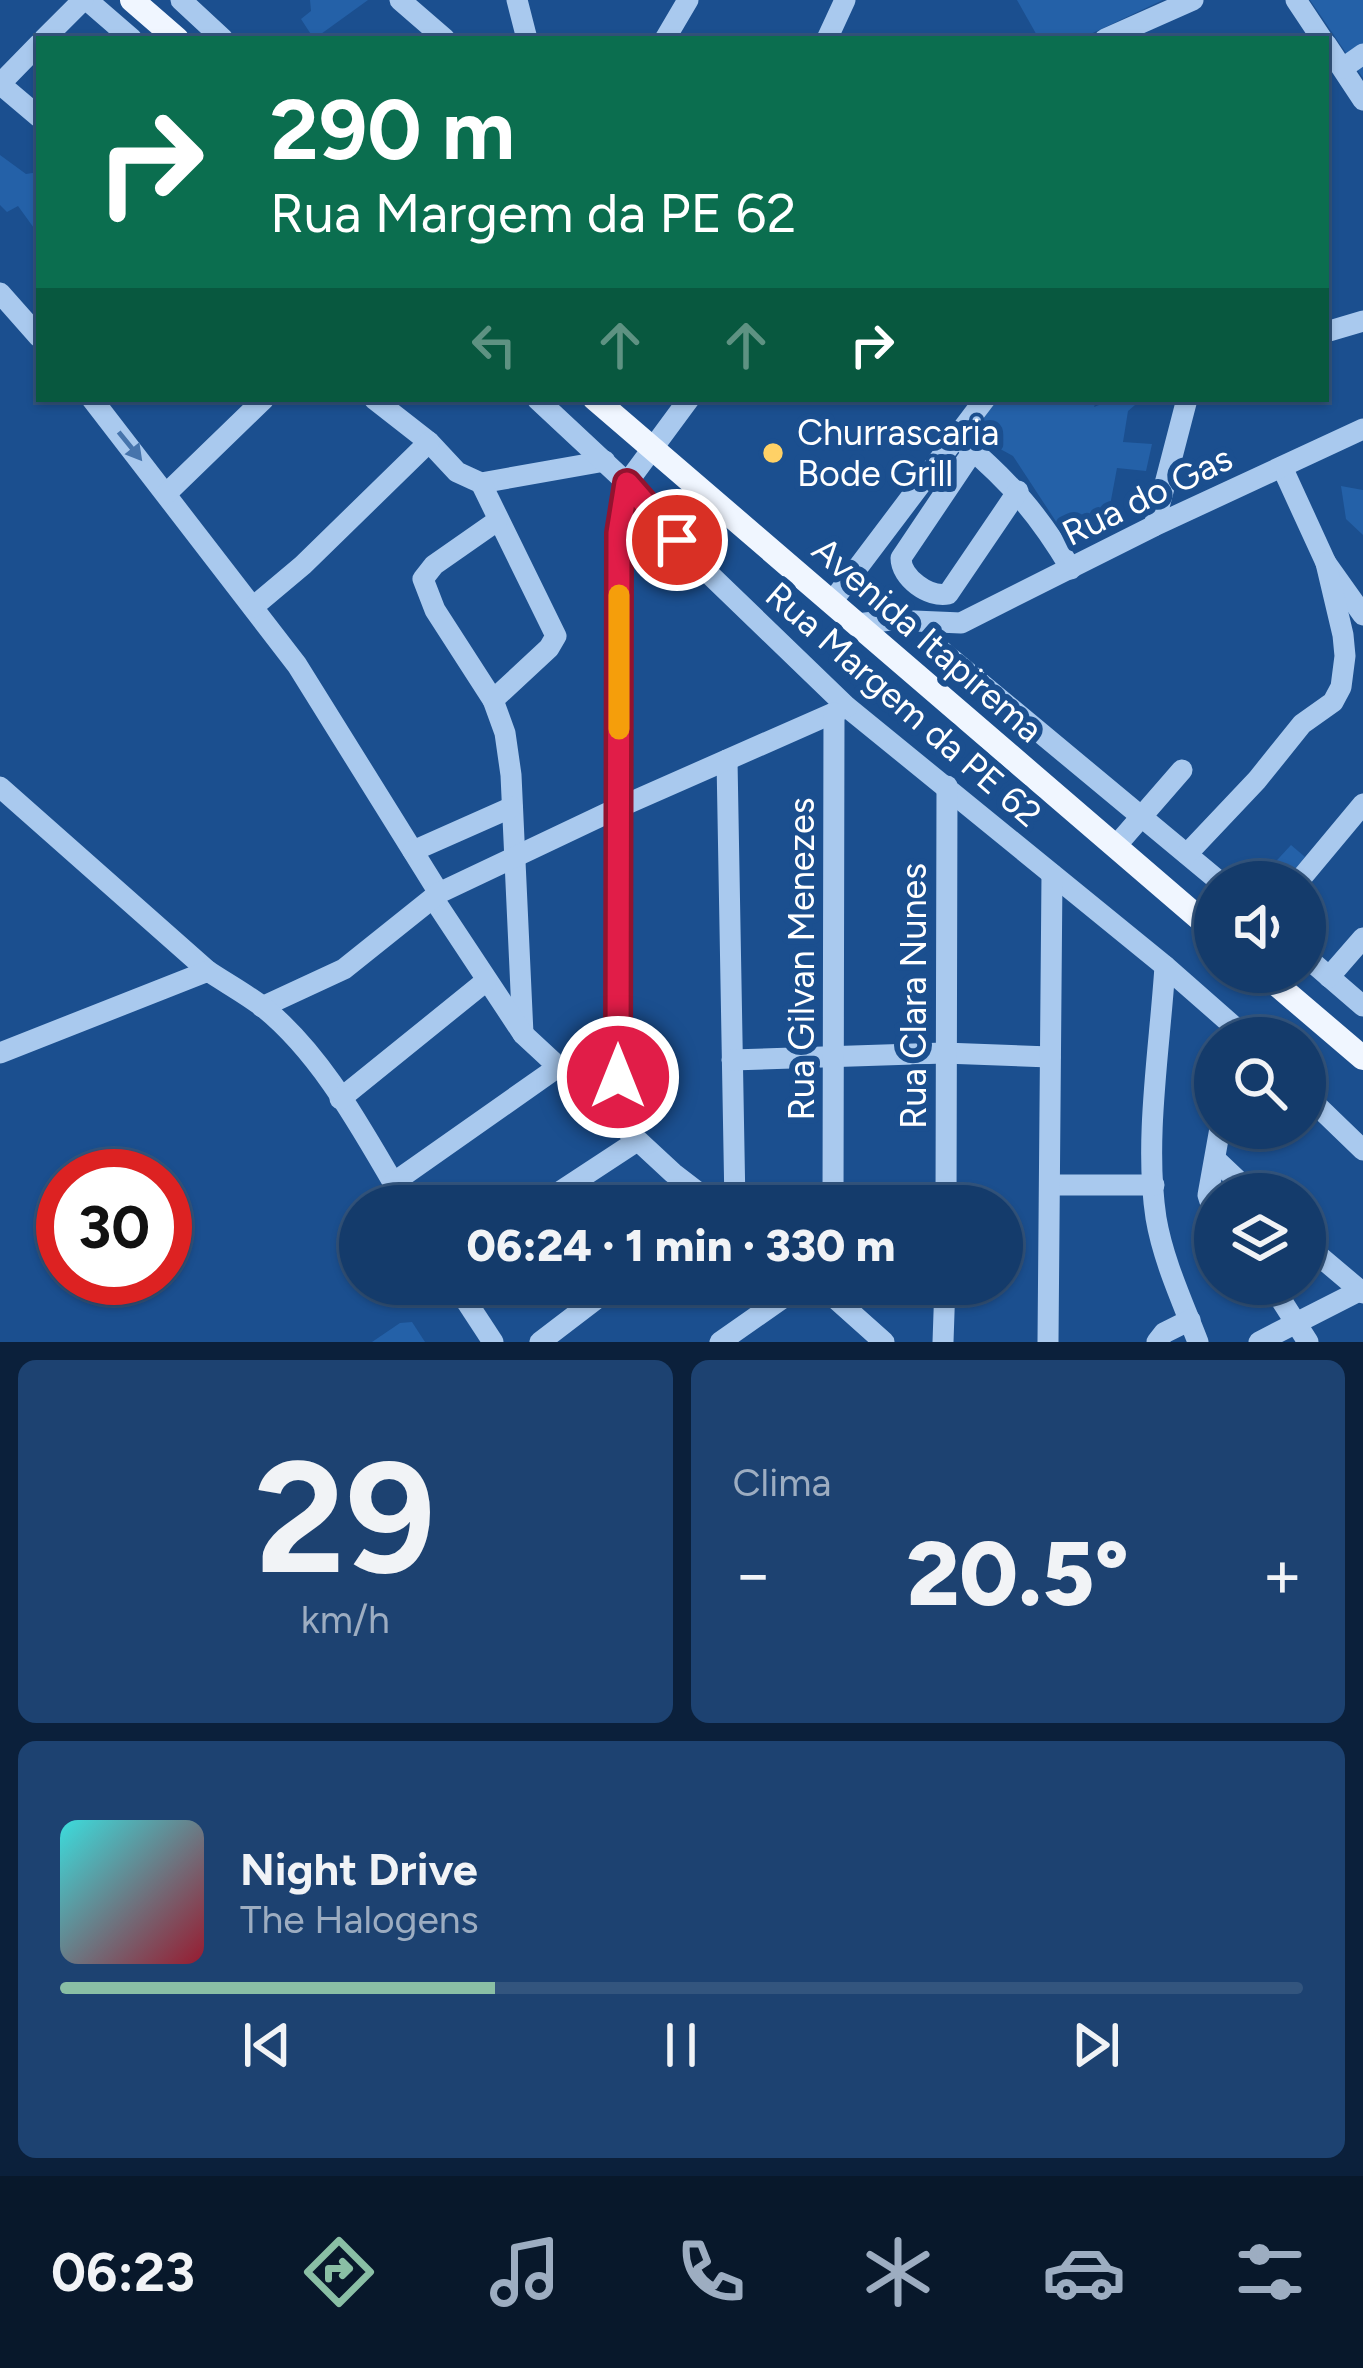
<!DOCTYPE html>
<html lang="pt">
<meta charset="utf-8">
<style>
:root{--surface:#143b6b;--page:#1d4271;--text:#f1f3f6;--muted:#9dadc1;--line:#33557e;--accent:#8abfa5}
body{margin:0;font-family:Figtree,sans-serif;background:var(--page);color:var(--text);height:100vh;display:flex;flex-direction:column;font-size:45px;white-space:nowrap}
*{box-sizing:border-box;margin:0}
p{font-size:39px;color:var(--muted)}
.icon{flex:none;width:66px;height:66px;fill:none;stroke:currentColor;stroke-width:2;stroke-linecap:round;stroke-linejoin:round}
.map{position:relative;height:1342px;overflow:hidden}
.drawer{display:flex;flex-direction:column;gap:18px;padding:18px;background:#0b203b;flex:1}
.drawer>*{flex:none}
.guide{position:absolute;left:36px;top:36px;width:1293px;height:366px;border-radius:0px;box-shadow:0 3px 9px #0004,0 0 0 3px var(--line);background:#0b6e4f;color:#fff;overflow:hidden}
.fabs{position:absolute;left:1194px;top:861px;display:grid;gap:24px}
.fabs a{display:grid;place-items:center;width:132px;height:132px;border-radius:50%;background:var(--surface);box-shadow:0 3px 9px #0004,0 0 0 3px var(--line);font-size:60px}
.speed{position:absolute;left:36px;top:1149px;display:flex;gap:24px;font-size:60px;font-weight:700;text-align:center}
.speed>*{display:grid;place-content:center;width:156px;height:156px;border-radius:50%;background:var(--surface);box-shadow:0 3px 9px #0004,0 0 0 3px var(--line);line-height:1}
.speed .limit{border:18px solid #d22;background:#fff;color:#111}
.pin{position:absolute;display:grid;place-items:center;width:102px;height:102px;color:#fff;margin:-51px;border:6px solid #fff;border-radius:50%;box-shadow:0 3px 12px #0007}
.me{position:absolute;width:132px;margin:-66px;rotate:0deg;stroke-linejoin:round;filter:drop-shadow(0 0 9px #0008)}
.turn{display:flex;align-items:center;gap:42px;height:252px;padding:0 36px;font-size:54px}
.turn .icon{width:156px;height:156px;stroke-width:2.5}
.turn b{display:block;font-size:84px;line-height:102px}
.lanes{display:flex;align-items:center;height:114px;padding:0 36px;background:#0003;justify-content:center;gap:60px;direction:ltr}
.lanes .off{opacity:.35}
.big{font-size:90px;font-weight:800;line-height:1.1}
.drawer .widget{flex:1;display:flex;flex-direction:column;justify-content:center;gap:18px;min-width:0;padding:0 42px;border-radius:18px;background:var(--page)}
.drawer .dial{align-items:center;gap:0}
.dial b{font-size:156px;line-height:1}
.song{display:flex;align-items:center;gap:36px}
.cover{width:144px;height:144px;border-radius:18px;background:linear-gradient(135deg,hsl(180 70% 55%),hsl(350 70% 35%))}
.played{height:12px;border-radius:6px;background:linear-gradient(90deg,var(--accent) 35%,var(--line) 35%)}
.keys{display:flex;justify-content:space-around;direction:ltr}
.heat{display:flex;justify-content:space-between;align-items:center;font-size:66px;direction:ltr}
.drawer .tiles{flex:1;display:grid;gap:18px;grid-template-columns:1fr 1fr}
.widget:last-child{grid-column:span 2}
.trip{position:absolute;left:339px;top:1185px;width:684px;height:120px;border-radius:60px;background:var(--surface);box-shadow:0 3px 9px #0004,0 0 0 3px var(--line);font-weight:800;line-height:120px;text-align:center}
.dock{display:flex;height:192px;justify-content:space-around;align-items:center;background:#08182b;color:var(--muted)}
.dock .icon{width:84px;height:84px}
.dock .on{color:var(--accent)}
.dock b{font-size:54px;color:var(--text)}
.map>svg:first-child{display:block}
.green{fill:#2461a8}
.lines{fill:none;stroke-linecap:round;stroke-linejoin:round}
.minor{stroke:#a9c9ee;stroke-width:21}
.major{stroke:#f0f6ff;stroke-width:24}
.oneway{fill:#4674ac}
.route-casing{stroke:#92132f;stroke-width:30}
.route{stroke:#e11d48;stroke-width:21}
.slow{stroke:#f59e0b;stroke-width:21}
.poi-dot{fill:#ffd166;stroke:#1b4f8f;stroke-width:4.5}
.labels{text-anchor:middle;stroke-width:12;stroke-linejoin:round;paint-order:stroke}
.poi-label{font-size:36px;fill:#fff;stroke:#1b4f8f;text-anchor:start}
.street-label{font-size:36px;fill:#fff;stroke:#1b4f8f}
</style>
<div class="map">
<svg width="1363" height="1342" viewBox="0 0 1363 1342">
<rect width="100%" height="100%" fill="#1b4f8f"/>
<g class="green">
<path d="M310 0H368L314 39 301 19 311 11Z"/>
<path d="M1017 0H1163L1080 39H1039Z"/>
<path d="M1310 0H1363V78Z"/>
<path d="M0 155 26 174 39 172V235L18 206 7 212 0 205Z"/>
<path d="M997 399H1097L1094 407 1114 399H1142L1128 411 1123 442 1152 444 1146 471 1117 468 1106 527 1074 549 1013 456 973 434Z"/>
<path d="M1341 486 1363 490V535L1346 519Z"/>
<path d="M1291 845 1305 857 1285 882H1257Z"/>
<path d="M412 1322 425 1342H372L400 1323Z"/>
</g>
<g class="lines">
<g class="minor">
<path d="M87 0 132 39"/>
<path d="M181 0 223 39"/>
<path d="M400 0 445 39"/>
<path d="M517 0 527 39"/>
<path d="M1296 0 1322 39"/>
<path d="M44 39 83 0"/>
<path d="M665 39 688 0"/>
<path d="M827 39 845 0"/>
<path d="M1105 39 1193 0"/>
<path d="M39 44 0 84 39 117"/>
<path d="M1326 44 1363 100"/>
<path d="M1343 68 1363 54"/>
<path d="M0 293 39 337"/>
<path d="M1326 332 1363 321"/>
<path d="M92 399 297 665 439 893"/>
<path d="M374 399 429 442 457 472 481 483 605 461"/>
<path d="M537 399 627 483 705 570 847 707 1165 966 1247 1038"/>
<path d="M963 442C1011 483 1039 515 1071 569"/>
<path d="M973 451 901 558C901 578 929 598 948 594L1018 491"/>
<path d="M1282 467 1326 563 1363 615"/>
<path d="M481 483 556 636 549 648 493 700 505 733 511 775 523 1034"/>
<path d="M167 493 264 399"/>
<path d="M1154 526 1187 399"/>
<path d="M831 603 985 399"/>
<path d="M253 607 303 565 429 442"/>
<path d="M857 624 891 620 961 623 1154 526 1363 429"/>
<path d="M942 651 1220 882"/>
<path d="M493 700 435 610 423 579 434 565 497 521"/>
<path d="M727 760 735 1206"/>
<path d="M0 787 208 971"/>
<path d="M1115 847 1182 770"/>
<path d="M413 851 512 807"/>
<path d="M1187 854 1257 780 1302 724 1333 702 1341 687 1345 656 1343 635 1326 563"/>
<path d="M1298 882 1363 804"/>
<path d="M433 898 523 1034 673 1173 716 1206"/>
<path d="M1305 956 1363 1006"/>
<path d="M1165 966C1160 1046 1144 1140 1156 1218 1163 1260 1183 1303 1198 1342"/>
<path d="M1329 977 1363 938"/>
<path d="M262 1007 344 969 439 893 620 807 847 707"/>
<path d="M0 1053 208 971C226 983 246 994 263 1007 326 1058 366 1138 407 1206"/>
<path d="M732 1060 944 1053 1050 1057"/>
<path d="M1305 1094 1363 1150"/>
<path d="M340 1099 486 981"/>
<path d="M618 1122 620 509 627 483 689 399"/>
<path d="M1215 1159 1252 1194"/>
<path d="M393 1183 558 1067"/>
<path d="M1050 1185H1154"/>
<path d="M538 1206 637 1141"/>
<path d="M833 1206 834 713"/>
<path d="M946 1206 947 786"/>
<path d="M1215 1217 1208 1195 1220 1128"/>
<path d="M1305 1244 1363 1293"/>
<path d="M455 1284 493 1342"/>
<path d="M819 1284 884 1342"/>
<path d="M1271 1284 1308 1342"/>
<path d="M540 1342 616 1284"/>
<path d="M720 1342 803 1284"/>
<path d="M943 1342 945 1284"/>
<path d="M1048 1342 1052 874"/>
<path d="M1157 1342 1164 1333 1190 1320"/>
<path d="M1259 1342 1359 1291"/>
</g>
<g class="major">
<path d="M132 0 177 39"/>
<path d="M595 399 1215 932"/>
<path d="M1262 972 1363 1058"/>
</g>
</g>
<defs><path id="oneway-solid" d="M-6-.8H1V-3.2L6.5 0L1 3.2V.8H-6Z" transform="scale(3)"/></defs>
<use class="oneway" href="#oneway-solid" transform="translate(130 446) rotate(51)"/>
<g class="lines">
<defs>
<path id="route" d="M618 1077 619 533 627 483 677 540"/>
</defs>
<use href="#route" class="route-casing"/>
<use href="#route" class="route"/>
<path class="slow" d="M619 595V729"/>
</g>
<circle class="poi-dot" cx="773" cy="453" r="12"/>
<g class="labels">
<g class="poi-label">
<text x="797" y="445">Churrascaria<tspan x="797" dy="41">Bode Grill</tspan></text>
</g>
<g class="street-label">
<text transform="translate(1147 495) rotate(-26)" y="13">Rua do Gas</text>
<text transform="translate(928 639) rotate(41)" y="13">Avenida Itapirema</text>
<text transform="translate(904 704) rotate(41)" y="13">Rua Margem da PE 62</text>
<text transform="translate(801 959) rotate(-90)" y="13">Rua Gilvan Menezes</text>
<text transform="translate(913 996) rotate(-90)" y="13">Rua Clara Nunes</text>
</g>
</g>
</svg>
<div class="fabs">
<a><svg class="icon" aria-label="sound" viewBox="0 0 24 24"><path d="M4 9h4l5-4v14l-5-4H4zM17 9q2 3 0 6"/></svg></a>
<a><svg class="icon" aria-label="search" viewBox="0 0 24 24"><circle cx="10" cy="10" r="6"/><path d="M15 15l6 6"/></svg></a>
<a><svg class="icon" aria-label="layers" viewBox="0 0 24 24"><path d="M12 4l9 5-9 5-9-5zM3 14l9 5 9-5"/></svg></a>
</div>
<div class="speed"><div class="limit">30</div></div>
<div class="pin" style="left:677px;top:540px;background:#d93025"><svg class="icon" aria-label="arrive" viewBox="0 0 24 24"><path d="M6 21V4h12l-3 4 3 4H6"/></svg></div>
<svg class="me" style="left:618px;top:1077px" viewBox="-20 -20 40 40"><circle r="17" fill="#e11d48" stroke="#fff" stroke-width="3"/><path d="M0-11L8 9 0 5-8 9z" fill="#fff"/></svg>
<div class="trip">06:24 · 1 min · 330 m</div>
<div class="guide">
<div class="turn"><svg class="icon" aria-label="right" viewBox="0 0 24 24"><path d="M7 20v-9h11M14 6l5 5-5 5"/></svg><div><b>290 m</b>Rua Margem da PE 62</div></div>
<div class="lanes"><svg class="icon off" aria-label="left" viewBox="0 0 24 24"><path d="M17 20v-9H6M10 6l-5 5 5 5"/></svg><svg class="icon off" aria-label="ahead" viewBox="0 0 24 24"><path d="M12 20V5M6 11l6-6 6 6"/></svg><svg class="icon off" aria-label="ahead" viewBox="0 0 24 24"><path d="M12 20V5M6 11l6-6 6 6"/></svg><svg class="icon" aria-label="right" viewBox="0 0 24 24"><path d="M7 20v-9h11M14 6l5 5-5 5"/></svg></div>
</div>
</div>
<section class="drawer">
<div class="tiles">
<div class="widget dial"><b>29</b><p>km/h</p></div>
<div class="widget"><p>Clima</p>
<div class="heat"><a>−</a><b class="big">20.5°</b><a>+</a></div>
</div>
<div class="widget">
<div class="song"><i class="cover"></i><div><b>Night Drive</b><p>The Halogens</p></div></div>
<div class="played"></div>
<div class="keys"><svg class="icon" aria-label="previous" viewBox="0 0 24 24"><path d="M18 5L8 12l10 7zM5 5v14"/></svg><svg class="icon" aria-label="pause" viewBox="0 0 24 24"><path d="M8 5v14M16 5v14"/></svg><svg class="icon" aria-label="next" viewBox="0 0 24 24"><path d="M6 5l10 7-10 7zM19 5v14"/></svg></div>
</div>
</div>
</section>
<nav class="dock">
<b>06:23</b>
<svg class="icon on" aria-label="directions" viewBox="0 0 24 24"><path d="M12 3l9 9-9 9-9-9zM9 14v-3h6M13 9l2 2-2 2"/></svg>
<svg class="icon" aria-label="music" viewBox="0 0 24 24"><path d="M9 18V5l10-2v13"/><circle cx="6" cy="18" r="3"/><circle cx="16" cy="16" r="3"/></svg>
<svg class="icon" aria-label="phone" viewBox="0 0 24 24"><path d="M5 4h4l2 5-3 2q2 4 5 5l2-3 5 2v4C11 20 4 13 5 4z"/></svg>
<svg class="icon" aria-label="climate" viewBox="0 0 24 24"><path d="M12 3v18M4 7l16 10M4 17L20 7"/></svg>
<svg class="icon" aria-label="car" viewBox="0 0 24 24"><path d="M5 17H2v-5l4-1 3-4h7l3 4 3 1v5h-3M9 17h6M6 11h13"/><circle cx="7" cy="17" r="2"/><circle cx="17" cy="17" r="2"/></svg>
<svg class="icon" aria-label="filters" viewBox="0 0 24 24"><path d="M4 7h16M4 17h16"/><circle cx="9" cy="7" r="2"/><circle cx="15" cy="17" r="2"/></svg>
</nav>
